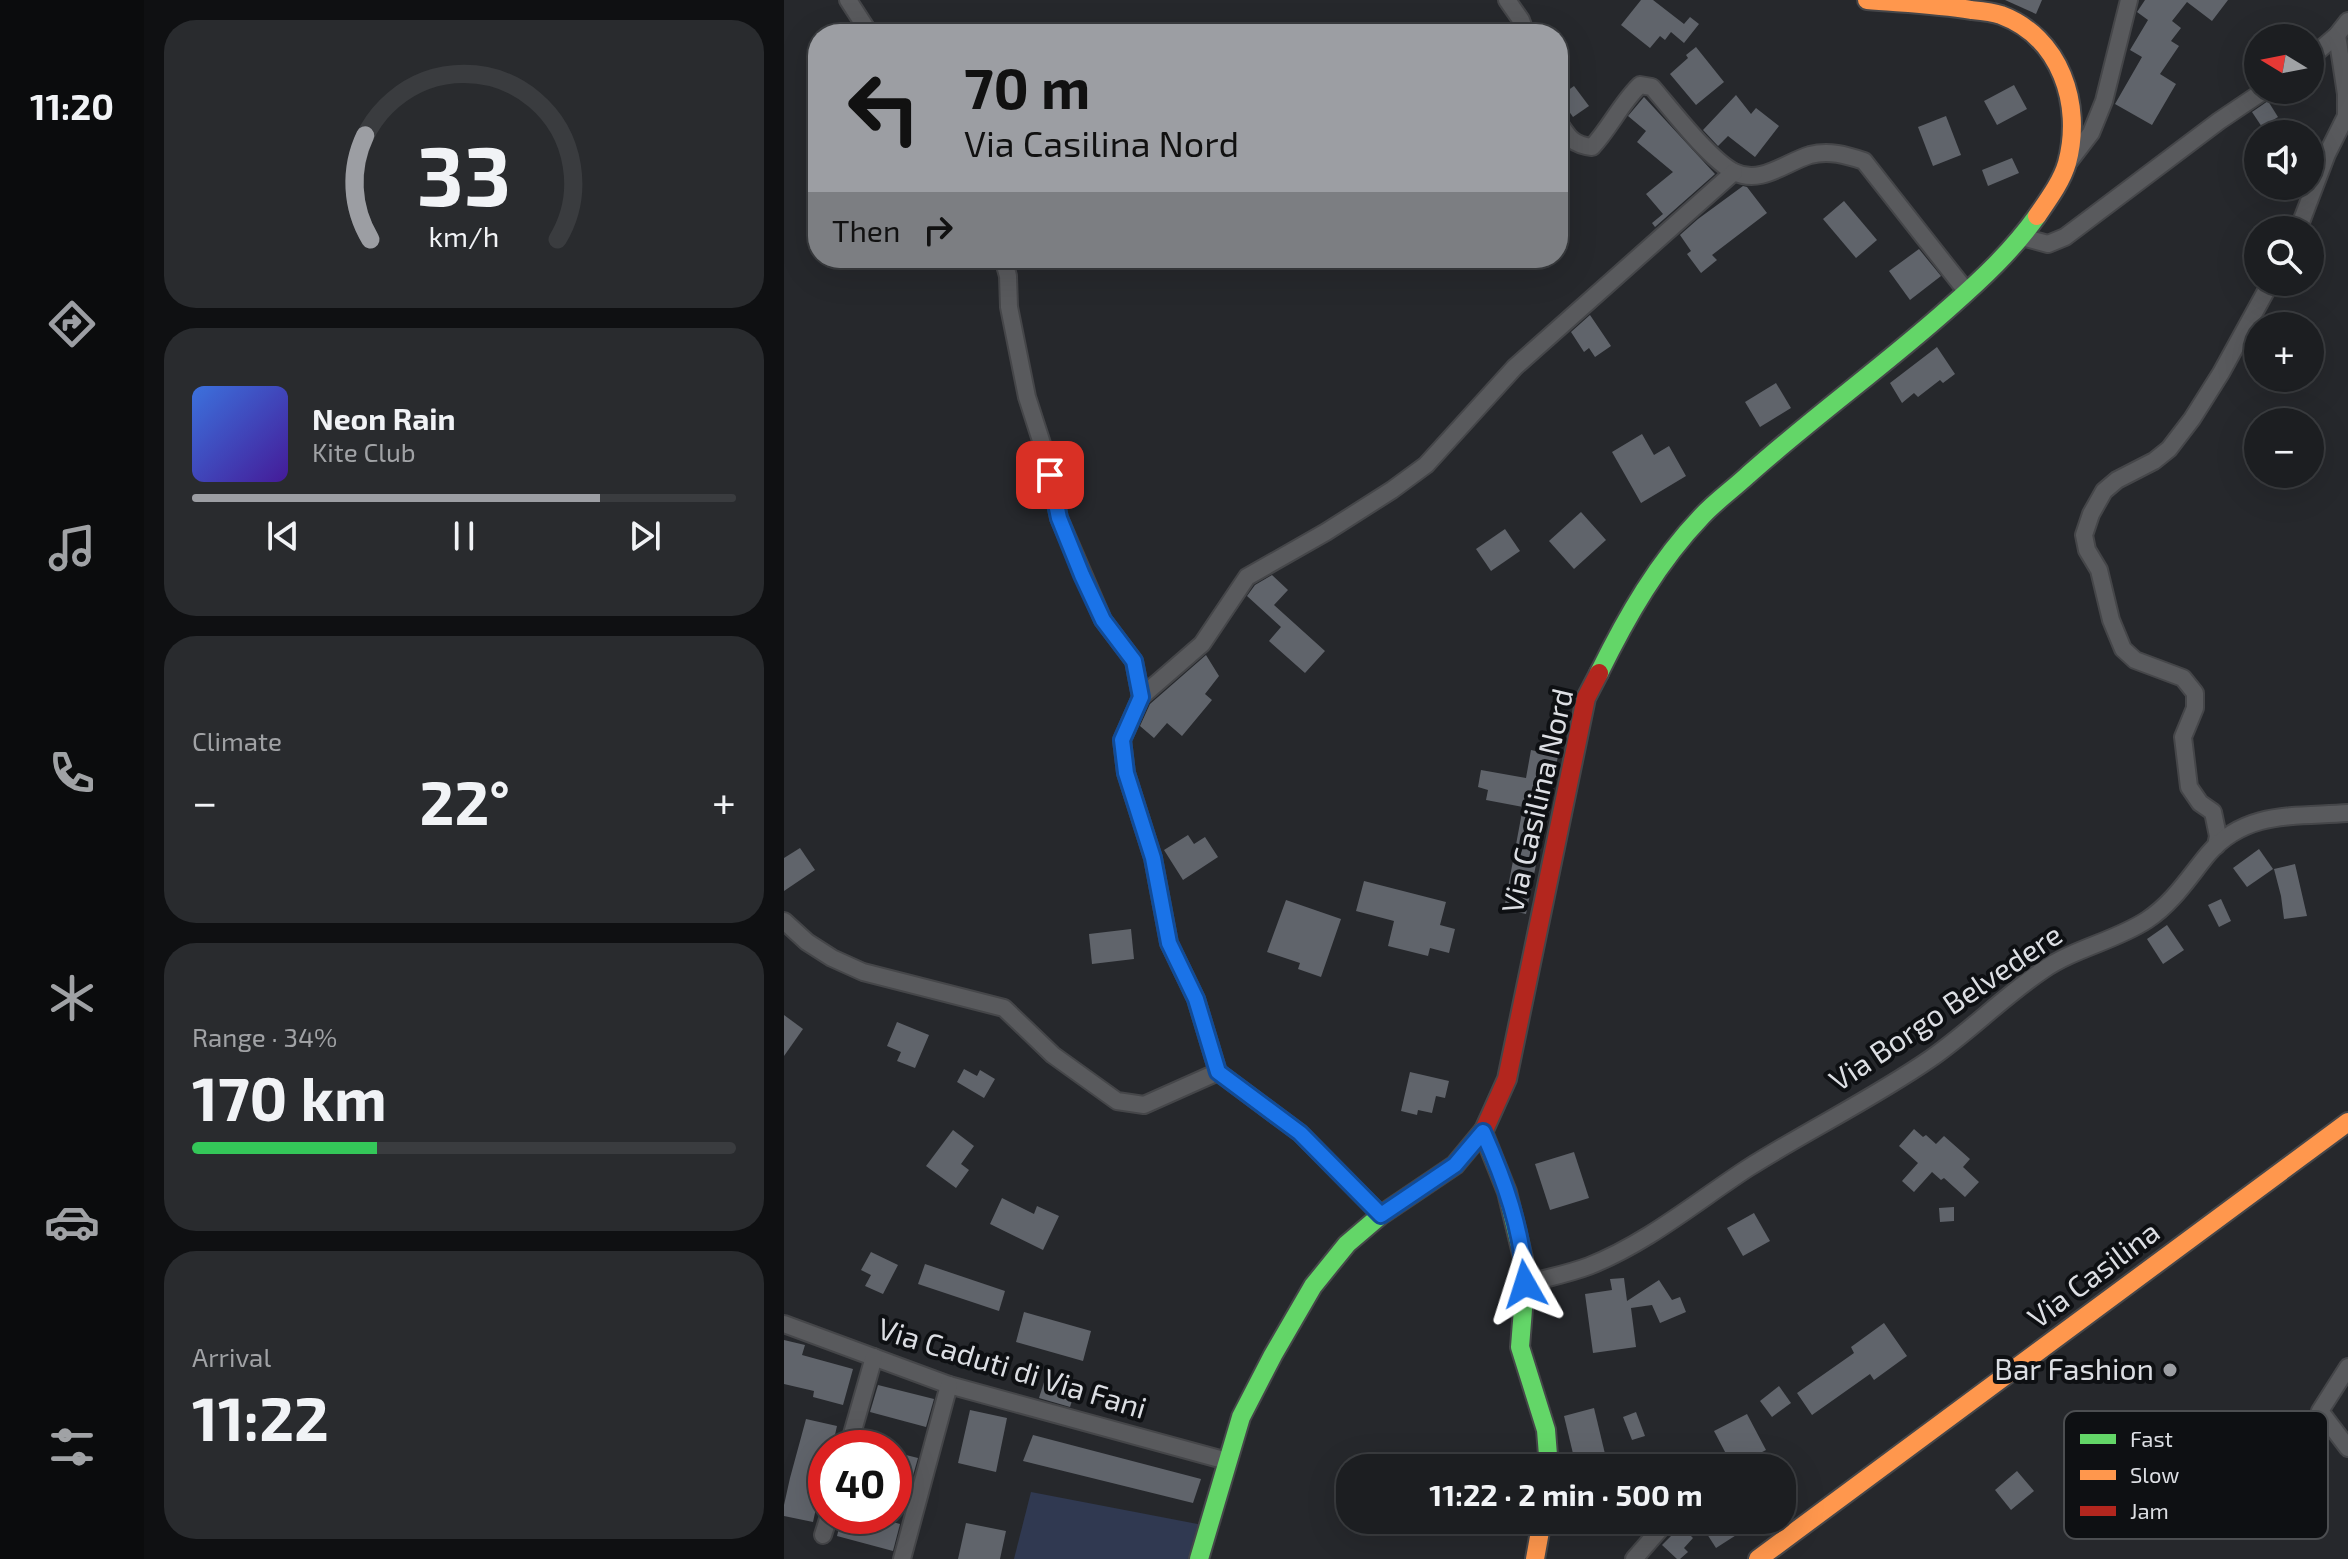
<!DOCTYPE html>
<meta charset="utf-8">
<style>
:root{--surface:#1c1e21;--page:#292b2e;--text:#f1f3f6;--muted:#a0a2a5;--line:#3a3c3f;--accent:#9c9ea3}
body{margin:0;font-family:"Exo 2",sans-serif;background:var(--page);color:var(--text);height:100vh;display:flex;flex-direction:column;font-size:30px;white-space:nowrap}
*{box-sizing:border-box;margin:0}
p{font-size:26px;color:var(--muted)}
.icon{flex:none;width:44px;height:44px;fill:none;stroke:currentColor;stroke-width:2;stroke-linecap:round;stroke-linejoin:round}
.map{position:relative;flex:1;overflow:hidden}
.side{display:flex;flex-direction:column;gap:20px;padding:20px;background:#0f1012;width:640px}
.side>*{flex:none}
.guide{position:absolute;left:24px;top:24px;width:760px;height:244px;border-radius:32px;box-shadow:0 8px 32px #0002,0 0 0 2px var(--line);background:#9c9ea3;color:#111;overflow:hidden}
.needle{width:52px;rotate:280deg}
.buttons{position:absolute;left:1460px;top:24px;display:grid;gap:16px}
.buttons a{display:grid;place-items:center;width:80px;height:80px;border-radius:50%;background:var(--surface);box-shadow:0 8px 32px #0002,0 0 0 2px var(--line);font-size:40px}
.speed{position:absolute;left:24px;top:1430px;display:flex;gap:16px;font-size:40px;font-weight:700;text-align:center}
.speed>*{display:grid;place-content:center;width:104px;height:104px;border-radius:50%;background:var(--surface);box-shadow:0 8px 32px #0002,0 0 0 2px var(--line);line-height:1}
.speed .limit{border:12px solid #d22;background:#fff;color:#111}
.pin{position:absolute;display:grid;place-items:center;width:68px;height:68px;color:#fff;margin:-34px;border-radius:16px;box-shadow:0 4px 12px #0006}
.me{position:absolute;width:88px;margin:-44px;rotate:354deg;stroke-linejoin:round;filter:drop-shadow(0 0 6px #0008)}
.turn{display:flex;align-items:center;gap:28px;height:168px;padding:0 24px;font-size:36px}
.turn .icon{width:104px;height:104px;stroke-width:2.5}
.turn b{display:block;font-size:56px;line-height:68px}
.then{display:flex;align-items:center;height:76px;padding:0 24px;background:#0003;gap:16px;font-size:30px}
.big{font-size:60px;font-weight:700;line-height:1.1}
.side .card{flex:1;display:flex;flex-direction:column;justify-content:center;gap:12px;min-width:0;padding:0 28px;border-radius:32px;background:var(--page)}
.side .dial{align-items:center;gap:0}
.dial svg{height:208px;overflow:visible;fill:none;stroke:var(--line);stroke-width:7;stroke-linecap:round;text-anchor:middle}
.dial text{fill:var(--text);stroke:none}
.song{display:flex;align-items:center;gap:24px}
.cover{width:96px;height:96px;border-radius:12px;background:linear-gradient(135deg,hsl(220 70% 55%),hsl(260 70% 35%))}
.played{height:8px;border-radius:4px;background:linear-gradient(90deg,var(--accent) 75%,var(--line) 75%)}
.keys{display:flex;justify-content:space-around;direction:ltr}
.heat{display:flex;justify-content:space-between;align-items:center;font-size:44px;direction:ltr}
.charge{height:12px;border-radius:6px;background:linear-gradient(90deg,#34c759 34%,var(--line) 0)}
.trip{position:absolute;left:552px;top:1454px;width:460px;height:80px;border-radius:32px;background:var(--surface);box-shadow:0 8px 32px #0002,0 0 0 2px var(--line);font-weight:700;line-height:80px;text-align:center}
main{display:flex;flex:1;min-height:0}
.tabs{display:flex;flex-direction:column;width:144px;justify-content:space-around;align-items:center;background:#0b0c0d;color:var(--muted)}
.tabs .icon{width:56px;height:56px}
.tabs .current{color:var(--accent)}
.tabs b{font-size:36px;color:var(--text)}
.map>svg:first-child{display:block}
.green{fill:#303951}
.building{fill:#60646b}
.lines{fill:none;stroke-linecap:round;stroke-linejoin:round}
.street-casing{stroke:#454649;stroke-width:20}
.fast-casing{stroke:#454649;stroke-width:22}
.slow-casing{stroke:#454649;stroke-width:22}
.jam-casing{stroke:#454649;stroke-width:22}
.street{stroke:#595a5d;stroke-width:16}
.fast{stroke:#63d668;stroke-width:18}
.slow{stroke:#ff974d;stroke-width:18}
.jam{stroke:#b3261e;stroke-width:18}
.route-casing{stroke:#114b97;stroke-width:20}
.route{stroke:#1a73e8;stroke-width:14}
.poi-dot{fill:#9c9ea3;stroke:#0e1013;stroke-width:3}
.labels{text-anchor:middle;stroke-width:8;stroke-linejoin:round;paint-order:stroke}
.street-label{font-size:30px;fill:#dcdee3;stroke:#0e1013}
.poi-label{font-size:30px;fill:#dcdee3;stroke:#0e1013;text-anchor:end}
.key{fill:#0e1013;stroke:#4c4e51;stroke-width:2}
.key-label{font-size:22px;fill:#dcdee3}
</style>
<main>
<nav class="tabs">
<b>11:20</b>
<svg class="icon current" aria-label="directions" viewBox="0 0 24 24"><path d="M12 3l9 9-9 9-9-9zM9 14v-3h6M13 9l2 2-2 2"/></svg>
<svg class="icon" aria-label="music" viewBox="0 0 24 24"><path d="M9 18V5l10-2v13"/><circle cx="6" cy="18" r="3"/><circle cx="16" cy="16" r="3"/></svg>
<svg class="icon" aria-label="phone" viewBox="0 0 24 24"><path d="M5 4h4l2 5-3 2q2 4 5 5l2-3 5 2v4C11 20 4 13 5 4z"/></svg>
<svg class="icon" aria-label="climate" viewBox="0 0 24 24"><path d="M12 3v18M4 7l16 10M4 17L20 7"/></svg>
<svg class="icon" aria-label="car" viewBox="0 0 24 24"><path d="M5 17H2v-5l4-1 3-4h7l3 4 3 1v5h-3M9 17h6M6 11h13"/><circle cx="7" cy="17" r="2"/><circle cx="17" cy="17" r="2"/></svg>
<svg class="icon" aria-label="filters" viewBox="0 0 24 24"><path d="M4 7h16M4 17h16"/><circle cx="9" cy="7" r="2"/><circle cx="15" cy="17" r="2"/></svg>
</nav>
<section class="side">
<div class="card dial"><svg viewBox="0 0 100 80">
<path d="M14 69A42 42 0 1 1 86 69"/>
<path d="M14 69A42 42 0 0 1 12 29" stroke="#9c9ea3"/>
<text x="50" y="56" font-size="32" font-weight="700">33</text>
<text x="50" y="72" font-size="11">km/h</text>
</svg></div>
<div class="card">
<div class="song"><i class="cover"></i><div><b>Neon Rain</b><p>Kite Club</p></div></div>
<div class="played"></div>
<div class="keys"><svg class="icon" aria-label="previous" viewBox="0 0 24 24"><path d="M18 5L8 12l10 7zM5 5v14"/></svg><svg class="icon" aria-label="pause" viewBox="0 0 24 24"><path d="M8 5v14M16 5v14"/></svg><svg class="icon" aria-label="next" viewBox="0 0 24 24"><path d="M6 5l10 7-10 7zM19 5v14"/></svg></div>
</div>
<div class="card"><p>Climate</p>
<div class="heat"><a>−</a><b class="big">22°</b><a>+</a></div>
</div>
<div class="card"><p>Range · 34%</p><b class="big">170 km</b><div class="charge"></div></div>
<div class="card"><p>Arrival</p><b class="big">11:22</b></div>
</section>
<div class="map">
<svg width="1564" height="1559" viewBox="0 0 1564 1559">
<rect width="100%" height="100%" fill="#26282c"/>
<path class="green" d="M247 1492 424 1526 415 1559H230Z"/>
<g class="building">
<path d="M857 0H869L900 24 906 17 915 24 900 43 887 32 881 40 876 36 866 48 837 25Z"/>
<path d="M1221 0H1258L1252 14Z"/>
<path d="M1361 0H1444L1428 21 1403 2 1388 21 1397 28 1387 41 1395 46 1376 74 1392 84 1368 125 1331 104 1358 57 1346 50 1364 20 1353 12Z"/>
<path d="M912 47 940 82 912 105 886 74 904 58 902 55Z"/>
<path d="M1230 85 1243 109 1213 125 1200 101Z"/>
<path d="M790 86 805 106 789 117 775 97Z"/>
<path d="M952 95 967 114 972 108 995 126 971 157 944 136 934 146 919 130Z"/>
<path d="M860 97 931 174 871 227 868 223 879 214 862 194 889 172 853 142 862 131 844 116Z"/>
<path d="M1484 101 1494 117 1478 127 1468 112Z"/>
<path d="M1162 116 1177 155 1149 166 1134 127Z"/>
<path d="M1228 158 1235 173 1204 186 1198 170Z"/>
<path d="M959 186 963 187 983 213 928 255 933 260 917 273 903 254 907 251 896 235 914 219Z"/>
<path d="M1060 201 1093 240 1072 258 1039 219Z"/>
<path d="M1135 249 1157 276 1126 300 1105 271Z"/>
<path d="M806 315 827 346 811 357 805 348 800 352 787 332Z"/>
<path d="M1153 347 1171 374 1159 383 1156 380 1134 397 1130 393 1118 403 1106 383Z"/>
<path d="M992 383 1007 408 976 427 961 402Z"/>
<path d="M858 434 870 455 885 446 902 476 857 503 828 452Z"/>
<path d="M797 512 822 540 790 569 765 541Z"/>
<path d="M721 529 736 551 707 571 692 549Z"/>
<path d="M488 575 504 590 490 605 541 651 521 673 485 641 497 627 463 596 471 585Z"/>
<path d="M422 655 435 676 421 694 428 700 398 736 383 723 370 738 356 726 366 704Z"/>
<path d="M747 750 774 756 742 914 720 909 739 807 702 800 704 790 694 787 697 770 742 778Z"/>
<path d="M404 835 410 844 421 837 434 857 399 880 380 850Z"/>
<path d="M16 848 31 870 0 891V858Z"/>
<path d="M1475 849 1489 869 1463 887 1449 868Z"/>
<path d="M1511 864 1523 916 1500 919 1497 896 1490 869Z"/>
<path d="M580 881 662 902 656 925 671 929 665 953 646 948 644 956 604 946 610 921 572 911Z"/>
<path d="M1437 899 1447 921 1435 927 1424 905Z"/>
<path d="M502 900 557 919 537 977 514 969 516 963 483 952Z"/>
<path d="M1383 925 1400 950 1379 964 1363 939Z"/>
<path d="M347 929 350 959 308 964 305 934Z"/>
<path d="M0 1015 19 1029 0 1056Z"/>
<path d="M113 1022 145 1035 131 1068 113 1061 117 1052 103 1046Z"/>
<path d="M180 1069 193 1076 196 1070 211 1079 200 1098 173 1082Z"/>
<path d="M626 1072 665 1081 661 1098 652 1096 648 1113 634 1110 633 1115 617 1111Z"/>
<path d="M1130 1129 1139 1137 1142 1135 1152 1144 1160 1136 1186 1159 1179 1167 1195 1182 1181 1197 1160 1178 1157 1180 1148 1172 1130 1192 1118 1181 1134 1163 1115 1146Z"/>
<path d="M169 1130 190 1146 177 1164 185 1170 172 1188 142 1166Z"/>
<path d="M790 1152 805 1198 766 1210 751 1164Z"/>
<path d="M218 1198 250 1214 253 1206 275 1216 259 1250 206 1224Z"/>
<path d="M1170 1207V1221L1156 1222 1155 1208Z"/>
<path d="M970 1213 986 1241 959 1256 943 1228Z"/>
<path d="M87 1252 114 1265 99 1294 81 1286 87 1275 77 1270Z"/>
<path d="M141 1264 221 1291 215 1311 134 1284Z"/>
<path d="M840 1278 843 1301 875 1280 888 1300 896 1297 902 1312 876 1323 868 1305 847 1308 852 1347 809 1353 801 1294 828 1290 826 1279Z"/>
<path d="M240 1312 307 1331 299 1361 232 1342Z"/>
<path d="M1100 1323 1123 1356 1090 1380 1086 1374 1028 1415 1013 1393 1070 1353 1067 1347Z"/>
<path d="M0 1340 21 1345 18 1355 69 1369 59 1405 29 1397 30 1391 0 1384Z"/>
<path d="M262 1376 293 1386 286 1407 255 1398Z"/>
<path d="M94 1385 150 1399 142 1427 86 1412Z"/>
<path d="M995 1386 1007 1403 988 1417 976 1401Z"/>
<path d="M810 1408 822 1458 792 1466 780 1416Z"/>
<path d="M186 1410 223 1418 212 1472 174 1463Z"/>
<path d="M852 1412 861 1436 848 1440 839 1417Z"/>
<path d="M963 1414 982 1450 949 1467 930 1431Z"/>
<path d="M22 1419 53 1426 48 1448H42V1463L29 1522 0 1516V1505L6 1478Z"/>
<path d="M249 1435 417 1479 409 1503 239 1461Z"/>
<path d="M110 1452 134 1458 126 1486 110 1481Z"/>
<path d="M1233 1471 1250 1491 1227 1510 1211 1490Z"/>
<path d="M58 1516H87L116 1524 109 1551 53 1536Z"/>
<path d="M914 1520H949L957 1532 932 1548Z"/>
<path d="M182 1523 222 1531 216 1559H174Z"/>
<path d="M897 1526 909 1538 900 1548 904 1552 896 1559H893L878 1545Z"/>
</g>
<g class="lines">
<defs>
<g id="street">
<path d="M64 0 86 34"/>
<path d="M723 0 737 20 742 34"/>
<path d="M1526 58 1553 35 1564 21"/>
<path d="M774 121C784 137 789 145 808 147 826 128 837 103 856 85L868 87C887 109 925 159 950 172 977 185 1000 163 1026 155 1045 150 1062 155 1080 161L1183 292"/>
<path d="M1284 163 1307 133 1320 101 1345 0"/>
<path d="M1514 230 1543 154 1562 116V94L1553 35"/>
<path d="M1238 237 1264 244 1281 237 1435 121 1481 90"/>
<path d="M219 258 224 276 225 307 243 397 261 453 275 518 319 620 350 661 357 697 338 740 342 773 369 858 385 943 412 999 434 1072 516 1133 597 1215"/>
<path d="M357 697 418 644 463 577 542 532 608 490 642 465 731 367 950 172"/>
<path d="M1432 846 1434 836 1429 812 1416 803 1405 787 1399 737 1411 708V693L1399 678 1351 660 1339 649 1327 620 1315 570 1303 550 1300 535 1307 514 1320 491 1333 480 1370 461 1385 449 1408 419 1437 373 1487 282"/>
<path d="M0 921 23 942 48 958 79 972 220 1008 269 1055 333 1101 360 1105 434 1072"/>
<path d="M741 1284C762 1278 784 1274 805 1266 863 1243 912 1202 964 1168 1024 1130 1088 1099 1146 1059 1185 1032 1219 997 1259 970 1291 948 1331 941 1363 920 1389 903 1405 877 1424 854 1462 810 1511 817 1564 813"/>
<path d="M0 1324 165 1385 443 1461"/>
<path d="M1564 1367 1536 1411 1564 1448"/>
<path d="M64 1448 90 1357"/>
<path d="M39 1535 45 1516"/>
<path d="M118 1559 165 1385"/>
<path d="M850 1559 884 1520"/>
</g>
<g id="fast">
<path d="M815 673C843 616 874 562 918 516 932 501 949 489 964 475 1029 417 1100 366 1165 308 1198 279 1228 251 1253 216"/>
<path d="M699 1132 723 1192 739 1258 741 1284 736 1347 762 1430 765 1468"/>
<path d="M415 1559 457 1417 489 1355 529 1286 563 1244 597 1215 671 1165 700 1130"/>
</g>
<g id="slow">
<path d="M1083 0C1118 3 1153 4 1187 10 1197 11 1208 12 1217 15 1276 37 1299 104 1283 163 1278 181 1264 200 1253 216"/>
<path d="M751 1559 758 1520"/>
<path d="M974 1559 1564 1122"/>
</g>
<path id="jam" d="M700 1130 723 1079 802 698 815 673"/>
</defs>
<use href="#street" class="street-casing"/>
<use href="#fast" class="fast-casing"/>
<use href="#slow" class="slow-casing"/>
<use href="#jam" class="jam-casing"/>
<use href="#street" class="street"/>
<use href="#fast" class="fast"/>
<use href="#slow" class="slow"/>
<use href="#jam" class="jam"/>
</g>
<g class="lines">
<defs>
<path id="route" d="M266 475 275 518 298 575 319 620 350 661 357 697 338 740 342 773 369 858 385 943 412 999 434 1072 516 1133 597 1215 671 1165 699 1132C720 1179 739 1231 741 1284"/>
</defs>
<use href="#route" class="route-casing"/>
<use href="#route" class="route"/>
</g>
<circle class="poi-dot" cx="1386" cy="1370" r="8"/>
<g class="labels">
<g class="street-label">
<text transform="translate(754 801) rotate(-77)" y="10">Via Casilina Nord</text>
<text transform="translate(1162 1008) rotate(-34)" y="10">Via Borgo Belvedere</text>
<text transform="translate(1310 1275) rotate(-37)" y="10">Via Casilina</text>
<text transform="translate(228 1369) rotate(17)" y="10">Via Caduti di Via Fani</text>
</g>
<g class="poi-label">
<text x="1370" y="1380">Bar Fashion</text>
</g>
</g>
<rect x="1280" y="1411" width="264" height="128" rx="12" class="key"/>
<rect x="1296" y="1434" width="36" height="10" fill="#63d668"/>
<rect x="1296" y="1470" width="36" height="10" fill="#ff974d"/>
<rect x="1296" y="1506" width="36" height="10" fill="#b3261e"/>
<g class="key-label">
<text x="1346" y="1447">Fast</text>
<text x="1346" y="1483">Slow</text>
<text x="1346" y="1519">Jam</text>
</g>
</svg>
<div class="buttons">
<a><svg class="needle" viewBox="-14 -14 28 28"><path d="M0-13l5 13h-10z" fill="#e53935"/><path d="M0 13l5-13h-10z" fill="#a0a2a5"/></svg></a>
<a><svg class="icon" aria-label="sound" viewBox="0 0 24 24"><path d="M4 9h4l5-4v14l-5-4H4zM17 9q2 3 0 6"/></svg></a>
<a><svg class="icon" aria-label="search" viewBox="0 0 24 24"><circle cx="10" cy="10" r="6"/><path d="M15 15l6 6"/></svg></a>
<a>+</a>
<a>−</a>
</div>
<div class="speed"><div class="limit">40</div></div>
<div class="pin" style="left:266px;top:475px;background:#d93025"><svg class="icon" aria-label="arrive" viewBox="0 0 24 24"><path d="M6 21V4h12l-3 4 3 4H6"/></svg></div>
<svg class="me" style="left:741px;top:1284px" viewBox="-20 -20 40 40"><path d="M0-17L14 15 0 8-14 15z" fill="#1a73e8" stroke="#fff" stroke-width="4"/></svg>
<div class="trip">11:22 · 2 min · 500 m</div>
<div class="guide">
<div class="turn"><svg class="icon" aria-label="left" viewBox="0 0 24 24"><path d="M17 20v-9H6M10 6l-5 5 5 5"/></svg><div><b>70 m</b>Via Casilina Nord</div></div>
<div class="then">Then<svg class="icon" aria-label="right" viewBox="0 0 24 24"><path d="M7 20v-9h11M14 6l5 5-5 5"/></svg></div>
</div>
</div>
</main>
